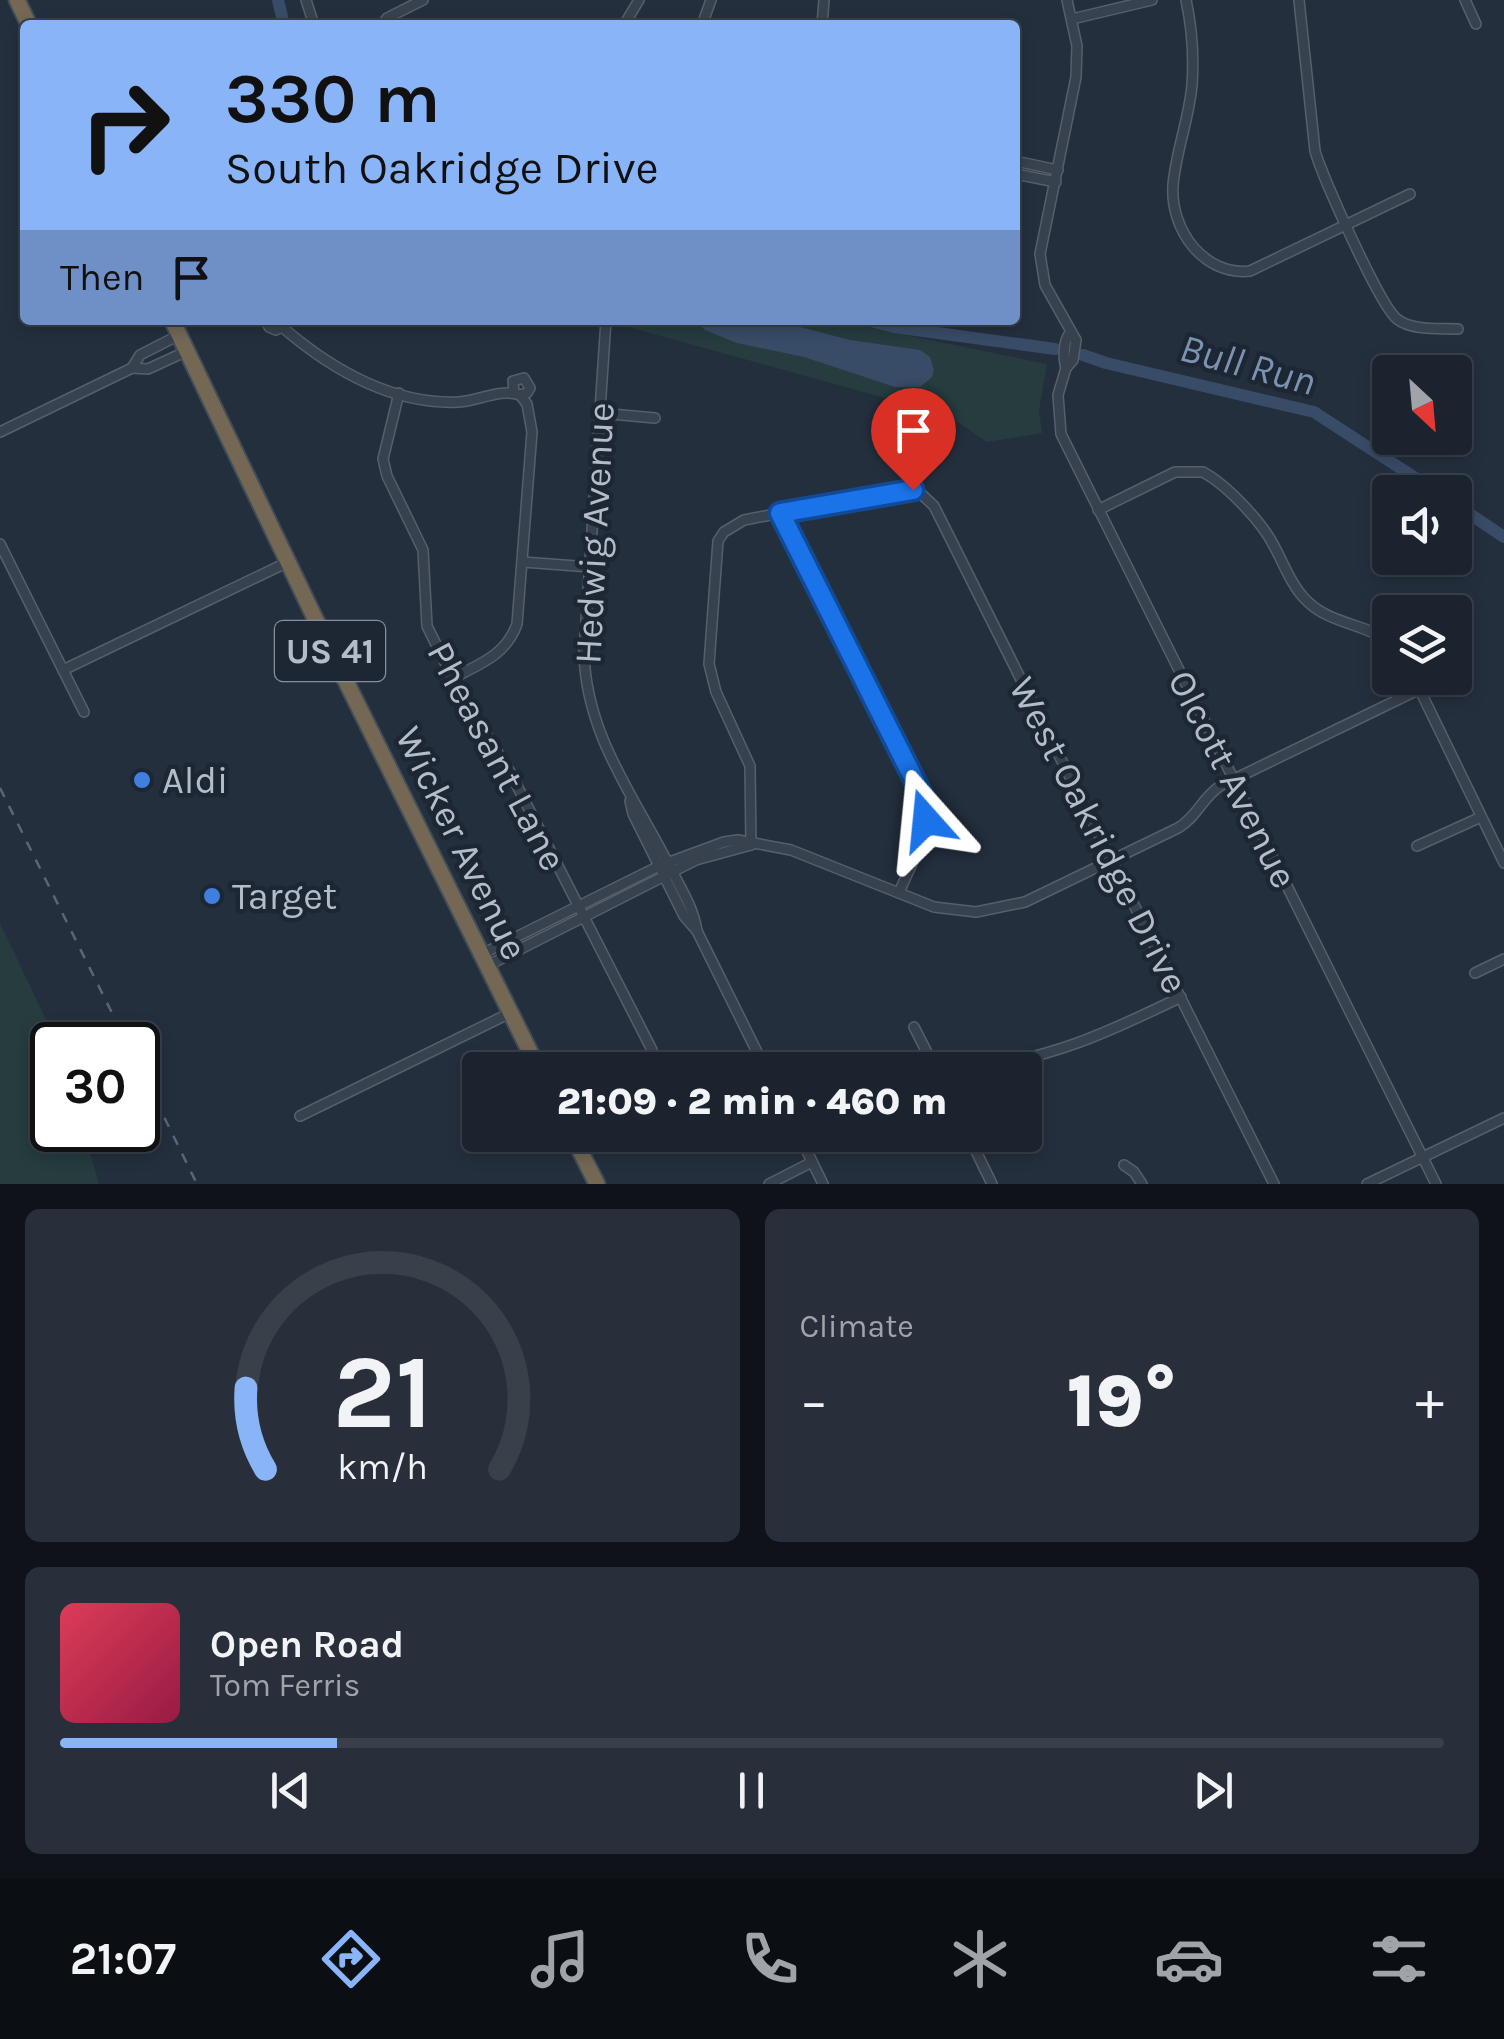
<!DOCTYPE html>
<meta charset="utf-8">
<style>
:root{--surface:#1b232e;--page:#282f3a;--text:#f1f3f6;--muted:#a0a4aa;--line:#39404a;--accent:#8ab4f8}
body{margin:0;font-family:Karla,sans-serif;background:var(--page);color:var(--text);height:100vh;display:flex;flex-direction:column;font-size:38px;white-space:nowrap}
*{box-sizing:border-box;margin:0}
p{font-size:32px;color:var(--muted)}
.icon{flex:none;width:55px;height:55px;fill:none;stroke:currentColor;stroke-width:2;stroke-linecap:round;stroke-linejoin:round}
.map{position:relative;height:1184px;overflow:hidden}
.drawer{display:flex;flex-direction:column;gap:25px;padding:25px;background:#0f1319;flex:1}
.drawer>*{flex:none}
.banner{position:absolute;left:20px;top:20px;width:1000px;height:305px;border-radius:10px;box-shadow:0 5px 15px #0003,0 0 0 2px var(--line);background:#8ab4f8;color:#111;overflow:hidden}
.needle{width:65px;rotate:154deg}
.fabs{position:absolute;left:1372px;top:355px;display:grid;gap:20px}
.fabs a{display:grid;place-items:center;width:100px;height:100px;border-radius:10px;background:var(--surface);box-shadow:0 5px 15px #0003,0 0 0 2px var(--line);font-size:50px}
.speed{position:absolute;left:30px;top:1022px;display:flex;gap:20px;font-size:50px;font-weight:700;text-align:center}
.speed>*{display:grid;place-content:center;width:130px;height:130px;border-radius:50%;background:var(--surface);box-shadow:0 5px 15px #0003,0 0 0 2px var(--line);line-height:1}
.speed .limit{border:5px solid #111;border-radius:15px;background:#fff;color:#111}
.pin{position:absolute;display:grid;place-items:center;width:85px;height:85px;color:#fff;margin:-102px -42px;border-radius:50% 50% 50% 0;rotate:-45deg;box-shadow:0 0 10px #0007}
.pin .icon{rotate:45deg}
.me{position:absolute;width:110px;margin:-55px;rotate:342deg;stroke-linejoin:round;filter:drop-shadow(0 0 8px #0008)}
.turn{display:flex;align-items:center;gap:35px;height:210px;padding:0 40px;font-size:45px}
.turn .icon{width:130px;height:130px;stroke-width:2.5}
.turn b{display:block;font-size:70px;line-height:85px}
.then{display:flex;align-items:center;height:95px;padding:0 40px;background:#0003;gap:20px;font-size:38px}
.big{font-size:75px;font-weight:800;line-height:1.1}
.drawer .tile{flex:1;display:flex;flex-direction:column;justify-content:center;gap:15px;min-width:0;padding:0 35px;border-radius:15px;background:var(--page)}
.drawer .dial{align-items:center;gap:0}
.dial svg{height:260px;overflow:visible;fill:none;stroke:var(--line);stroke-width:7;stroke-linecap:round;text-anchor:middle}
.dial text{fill:var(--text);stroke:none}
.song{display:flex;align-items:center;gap:30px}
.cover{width:120px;height:120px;border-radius:15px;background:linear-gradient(135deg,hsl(350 70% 55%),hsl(340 70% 35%))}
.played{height:10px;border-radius:5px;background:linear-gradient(90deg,var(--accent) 20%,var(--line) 20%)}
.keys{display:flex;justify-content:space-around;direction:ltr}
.heat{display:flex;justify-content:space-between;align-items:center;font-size:55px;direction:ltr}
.drawer .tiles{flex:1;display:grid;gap:25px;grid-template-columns:1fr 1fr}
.tile:last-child{grid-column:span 2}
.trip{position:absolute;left:462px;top:1052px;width:580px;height:100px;border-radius:10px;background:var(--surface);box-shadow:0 5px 15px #0003,0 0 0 2px var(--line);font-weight:800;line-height:100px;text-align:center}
.dock{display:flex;height:160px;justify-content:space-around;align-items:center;background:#0b0e12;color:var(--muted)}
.dock .icon{width:70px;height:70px}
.dock .on{color:var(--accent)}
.dock b{font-size:45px;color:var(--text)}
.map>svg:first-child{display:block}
.green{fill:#263c3f}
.water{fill:#394c67}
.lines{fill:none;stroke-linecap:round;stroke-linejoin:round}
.river{stroke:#394c67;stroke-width:12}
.street-casing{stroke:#565f6c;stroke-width:12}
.highway-casing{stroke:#434c59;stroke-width:19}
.street{stroke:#38414e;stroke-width:9}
.highway{stroke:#746855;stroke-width:15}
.rail{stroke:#5a6575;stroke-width:2.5;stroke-dasharray:10 10;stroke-linecap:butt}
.route-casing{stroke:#114b97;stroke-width:25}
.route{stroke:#1a73e8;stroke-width:18}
.shop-dot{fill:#3f7fe0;stroke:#1d2633;stroke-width:4}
.labels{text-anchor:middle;stroke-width:9;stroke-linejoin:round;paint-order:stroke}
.shield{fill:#1d2633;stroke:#878f9c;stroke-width:2.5}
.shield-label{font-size:35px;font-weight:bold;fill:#b4bcc9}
.street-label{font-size:38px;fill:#b4bcc9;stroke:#1d2633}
.poi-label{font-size:38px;fill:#b4bcc9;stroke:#1d2633;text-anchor:start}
.water-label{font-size:40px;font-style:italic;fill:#7c92b1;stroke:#1d2633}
</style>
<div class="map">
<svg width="1504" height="1184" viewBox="0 0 1504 1184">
<rect width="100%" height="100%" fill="#242f3e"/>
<g class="green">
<path d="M615 320H832L1047 364 1039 410 1042 433 987 442 947 415 614 323Z"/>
<path d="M0 923 58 1045H52V1130H83L99 1184H0Z"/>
</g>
<path class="water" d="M694 320 785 323 850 340 920 350 930 357 934 370 932 377 920 387H895L804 357 737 343 705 330Z"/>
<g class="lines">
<g class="river">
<path d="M278 0 284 25"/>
<path d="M867 320 894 327 1055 349"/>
<path d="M1083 355 1106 363 1314 412 1437 492"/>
<path d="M1455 504 1504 537"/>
</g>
<defs>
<g id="street">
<path d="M306 0 314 25"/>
<path d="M1067 0 1077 46 1076 77 1040 254 1045 285 1076 340 1073 360 1066 368 1058 395 1061 434 1436 1184"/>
<path d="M1186 0C1192 28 1194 57 1192 85 1189 119 1176 151 1173 185 1170 230 1204 276 1250 271L1410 194"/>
<path d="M1299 0 1315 151C1322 176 1380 306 1397 319 1412 331 1439 328 1458 329"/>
<path d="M1465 0 1476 24"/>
<path d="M1072 19 1152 0"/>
<path d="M382 25 387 18 423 0"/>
<path d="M624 25 639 0"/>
<path d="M702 25 711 0"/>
<path d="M822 25 824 0"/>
<path d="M1015 161 1058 170"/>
<path d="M1015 174 1056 182"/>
<path d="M266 320 269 327 276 330 282 327 284 320"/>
<path d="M606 320 584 651C585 736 637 800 673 873 683 892 694 910 697 931L766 1070"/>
<path d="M282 327C331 369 392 405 459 402 478 401 501 388 520 395"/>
<path d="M132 368 140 355 179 335"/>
<path d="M1066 368C1063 358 1063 340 1071 332"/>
<path d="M399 393 383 459 387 476 423 550 427 626 461 695 510 772 652 1050"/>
<path d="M514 393 513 381 524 378 530 388 527 393 520 395"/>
<path d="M600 413 655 418"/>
<path d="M0 432 132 368 148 369 187 351"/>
<path d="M1098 510 1175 472H1203C1227 485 1262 522 1274 546 1284 564 1291 585 1306 600 1329 624 1364 623 1390 642"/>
<path d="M780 513 923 798C932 831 911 863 899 893"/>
<path d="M0 544 84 712"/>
<path d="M523 562 590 567"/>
<path d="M63 670 288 562"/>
<path d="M453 678C480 664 506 655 517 624L532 432 527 404 520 395"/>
<path d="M1414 678 1504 863"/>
<path d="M630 801 633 814 684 916 697 931"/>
<path d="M751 845 750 766 716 692 709 664 718 541 724 532 744 520 902 490 918 491 934 506 1274 1184"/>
<path d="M1417 846 1481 817"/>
<path d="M480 955 659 866 724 842 738 840 791 850 934 907 976 912 1025 902 1178 828C1197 817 1202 798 1220 786L1420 689"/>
<path d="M487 966 696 860 751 845"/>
<path d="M1475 973 1504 959"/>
<path d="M914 1027 936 1070"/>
<path d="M967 1070C1054 1057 1103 1035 1181 997"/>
<path d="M300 1116 510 1013"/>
<path d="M799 1135 823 1184"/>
<path d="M968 1135 992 1184"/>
<path d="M1124 1165 1134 1172 1142 1184"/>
<path d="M769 1184 812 1162"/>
<path d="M1367 1184 1504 1118"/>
</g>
<g id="highway">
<path d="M17 0 29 25"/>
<path d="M172 320 322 633 539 1070"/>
<path d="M572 1135 597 1184"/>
</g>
</defs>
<use href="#street" class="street-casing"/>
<use href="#highway" class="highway-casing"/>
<use href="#street" class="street"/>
<use href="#highway" class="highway"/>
<g class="rail">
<path d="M0 788 128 1045"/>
<path d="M138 1064 197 1184"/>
</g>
</g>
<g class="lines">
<defs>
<path id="route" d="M913 490 780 513 921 793 926 820"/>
</defs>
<use href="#route" class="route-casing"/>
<use href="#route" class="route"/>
</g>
<g class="shop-dot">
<circle cx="142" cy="780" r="10"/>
<circle cx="212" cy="896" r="10"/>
</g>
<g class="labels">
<rect class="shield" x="275" y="621" width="110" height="60" rx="8"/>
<g class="shield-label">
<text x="330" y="663">US 41</text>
</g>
<g class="street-label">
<text transform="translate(594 533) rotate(-87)" y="13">Hedwig Avenue</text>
<text transform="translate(497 756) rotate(62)" y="13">Pheasant Lane</text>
<text transform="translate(1233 779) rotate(63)" y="13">Olcott Avenue</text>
<text transform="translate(1099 835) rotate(63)" y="13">West Oakridge Drive</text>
<text transform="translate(462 843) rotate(64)" y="13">Wicker Avenue</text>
</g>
<g class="poi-label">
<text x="162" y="793">Aldi</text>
<text x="232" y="909">Target</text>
</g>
<g class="water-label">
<text transform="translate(1248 364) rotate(15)" y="14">Bull Run</text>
</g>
</g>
</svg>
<div class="fabs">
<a><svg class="needle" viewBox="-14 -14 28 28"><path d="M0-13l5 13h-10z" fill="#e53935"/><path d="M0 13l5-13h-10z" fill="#a0a4aa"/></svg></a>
<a><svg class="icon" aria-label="sound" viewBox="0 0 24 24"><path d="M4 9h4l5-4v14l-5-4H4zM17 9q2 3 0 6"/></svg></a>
<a><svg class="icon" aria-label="layers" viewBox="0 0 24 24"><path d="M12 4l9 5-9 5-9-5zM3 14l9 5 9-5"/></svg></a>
</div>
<div class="speed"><div class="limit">30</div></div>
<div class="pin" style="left:913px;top:490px;background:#d93025"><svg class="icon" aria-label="arrive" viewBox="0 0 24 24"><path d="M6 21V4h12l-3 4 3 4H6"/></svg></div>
<svg class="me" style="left:926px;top:820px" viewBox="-20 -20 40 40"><path d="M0-17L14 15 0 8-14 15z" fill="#1a73e8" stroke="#fff" stroke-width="4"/></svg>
<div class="trip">21:09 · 2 min · 460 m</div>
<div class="banner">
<div class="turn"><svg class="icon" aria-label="right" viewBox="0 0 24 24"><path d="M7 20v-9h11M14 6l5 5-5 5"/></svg><div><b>330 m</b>South Oakridge Drive</div></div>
<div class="then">Then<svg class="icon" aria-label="arrive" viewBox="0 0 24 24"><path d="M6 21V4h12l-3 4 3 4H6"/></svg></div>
</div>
</div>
<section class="drawer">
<div class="tiles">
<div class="tile dial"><svg viewBox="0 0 100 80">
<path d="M14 69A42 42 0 1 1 86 69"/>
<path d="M14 69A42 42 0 0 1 8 44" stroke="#8ab4f8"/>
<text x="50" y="56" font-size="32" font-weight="700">21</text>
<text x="50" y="72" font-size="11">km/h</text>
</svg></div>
<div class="tile"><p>Climate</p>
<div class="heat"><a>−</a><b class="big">19°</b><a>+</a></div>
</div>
<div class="tile">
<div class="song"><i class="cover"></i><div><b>Open Road</b><p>Tom Ferris</p></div></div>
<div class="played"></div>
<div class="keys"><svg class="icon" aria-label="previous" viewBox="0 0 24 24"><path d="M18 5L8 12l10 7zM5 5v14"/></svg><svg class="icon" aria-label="pause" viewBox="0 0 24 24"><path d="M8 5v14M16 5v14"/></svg><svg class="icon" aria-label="next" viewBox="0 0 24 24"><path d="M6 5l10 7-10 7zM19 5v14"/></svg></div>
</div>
</div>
</section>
<nav class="dock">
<b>21:07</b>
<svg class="icon on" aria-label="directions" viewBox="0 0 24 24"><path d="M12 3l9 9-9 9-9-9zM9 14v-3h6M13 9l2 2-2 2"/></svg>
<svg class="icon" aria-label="music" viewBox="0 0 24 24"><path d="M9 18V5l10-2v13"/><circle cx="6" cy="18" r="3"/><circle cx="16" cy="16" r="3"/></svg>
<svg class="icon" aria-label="phone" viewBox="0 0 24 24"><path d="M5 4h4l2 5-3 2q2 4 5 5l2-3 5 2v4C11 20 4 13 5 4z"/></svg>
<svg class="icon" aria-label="climate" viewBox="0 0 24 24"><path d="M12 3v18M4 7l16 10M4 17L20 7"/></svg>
<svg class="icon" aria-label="car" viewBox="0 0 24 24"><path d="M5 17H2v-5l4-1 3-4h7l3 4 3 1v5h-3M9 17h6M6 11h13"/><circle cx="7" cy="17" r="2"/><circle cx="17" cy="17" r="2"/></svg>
<svg class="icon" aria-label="filters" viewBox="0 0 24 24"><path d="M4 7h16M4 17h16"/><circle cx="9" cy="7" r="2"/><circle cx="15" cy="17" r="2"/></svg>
</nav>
